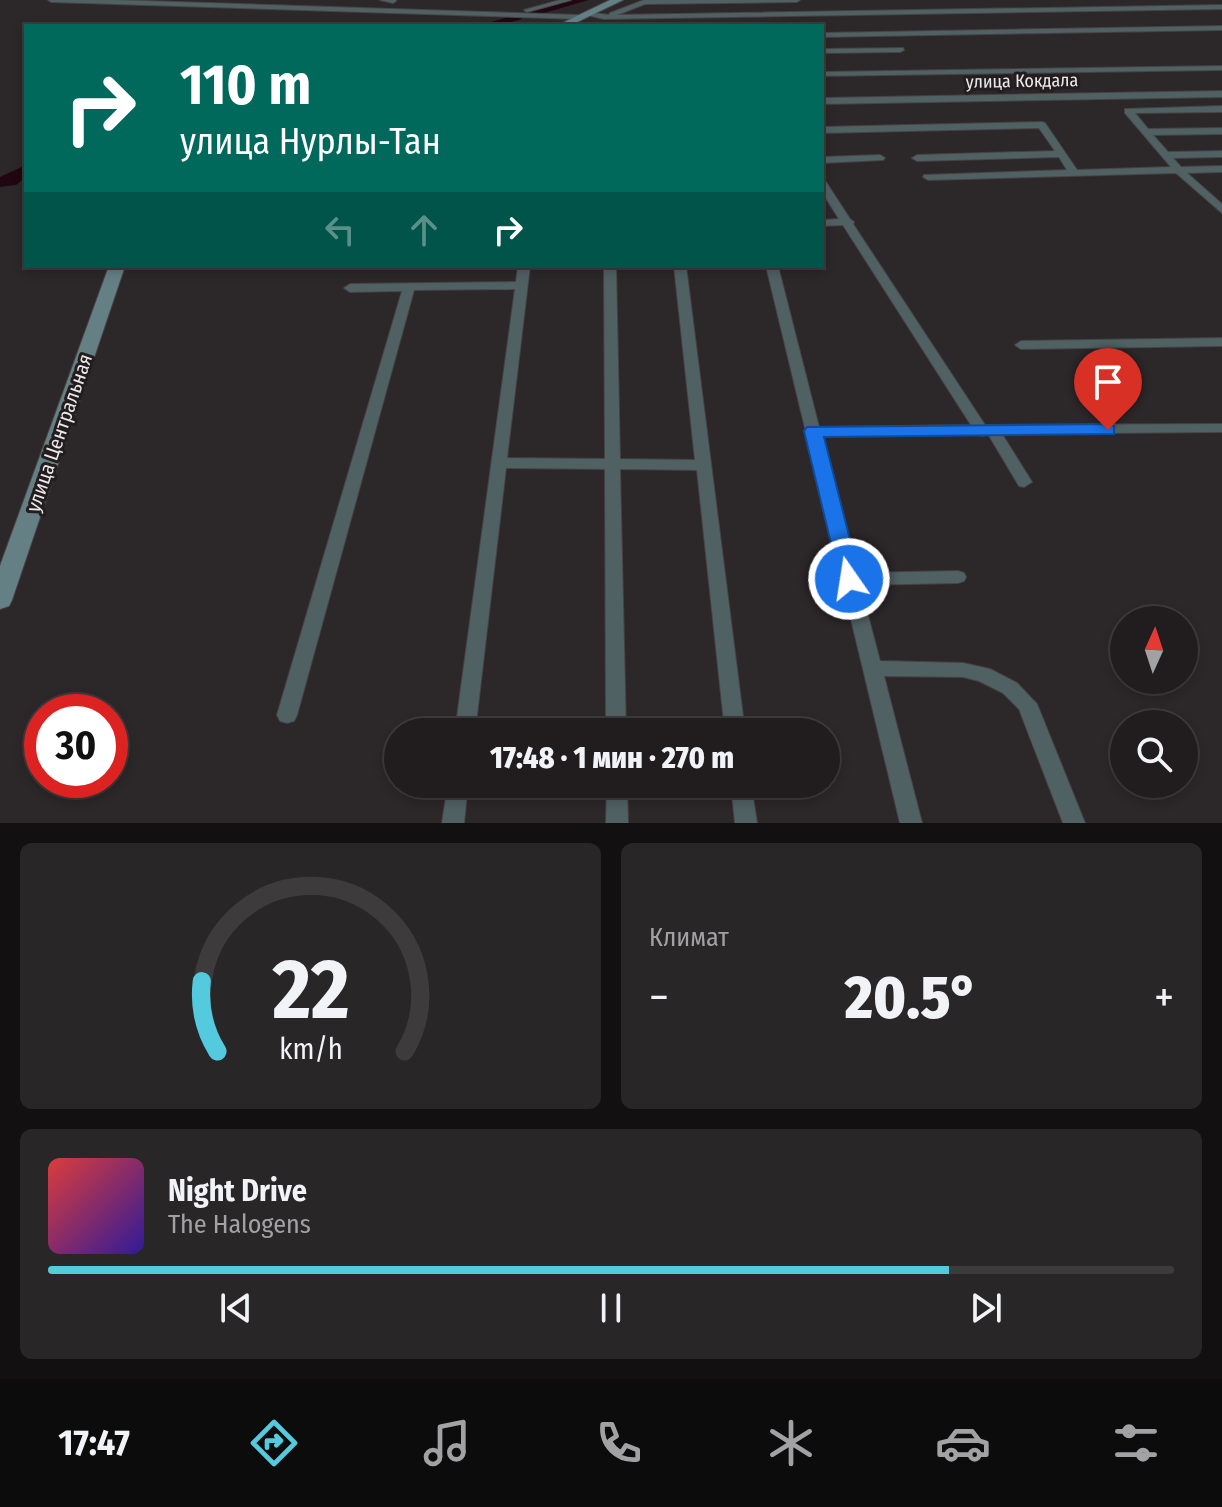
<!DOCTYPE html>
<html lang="ru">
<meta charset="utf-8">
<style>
:root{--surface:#211d1f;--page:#292628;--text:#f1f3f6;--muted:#a2a2a4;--line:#3e3b3d;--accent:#54cade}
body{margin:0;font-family:"Fira Sans Condensed",sans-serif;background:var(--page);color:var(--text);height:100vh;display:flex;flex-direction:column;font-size:30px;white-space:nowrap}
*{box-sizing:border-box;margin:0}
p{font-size:26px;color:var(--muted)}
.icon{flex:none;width:44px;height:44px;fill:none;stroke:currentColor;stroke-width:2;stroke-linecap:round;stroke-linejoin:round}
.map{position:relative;height:823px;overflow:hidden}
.sheet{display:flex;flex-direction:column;gap:20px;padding:20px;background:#121011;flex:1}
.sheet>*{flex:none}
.banner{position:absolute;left:24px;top:24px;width:800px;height:244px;border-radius:0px;box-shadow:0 4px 12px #0003,0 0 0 2px var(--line);background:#00695c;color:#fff;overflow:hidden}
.needle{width:52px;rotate:3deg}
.fabs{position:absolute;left:1110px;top:606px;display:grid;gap:16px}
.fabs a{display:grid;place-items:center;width:88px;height:88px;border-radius:50%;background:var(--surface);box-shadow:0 4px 12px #0003,0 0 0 2px var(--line);font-size:40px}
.speed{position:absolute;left:24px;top:694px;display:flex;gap:16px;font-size:40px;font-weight:700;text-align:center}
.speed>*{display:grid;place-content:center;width:104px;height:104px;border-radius:50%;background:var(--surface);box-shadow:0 4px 12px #0003,0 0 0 2px var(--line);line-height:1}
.speed .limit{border:12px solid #d22;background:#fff;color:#111}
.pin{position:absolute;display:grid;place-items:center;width:68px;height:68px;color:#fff;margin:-82px -34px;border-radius:50% 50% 50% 0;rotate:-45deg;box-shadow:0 0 8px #0007}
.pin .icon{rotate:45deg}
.me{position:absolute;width:88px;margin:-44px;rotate:347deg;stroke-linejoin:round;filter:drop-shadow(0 0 6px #0008)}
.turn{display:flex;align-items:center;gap:28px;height:168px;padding:0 24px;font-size:36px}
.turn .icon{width:104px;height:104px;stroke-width:2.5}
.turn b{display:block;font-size:56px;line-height:68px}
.lanes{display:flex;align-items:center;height:76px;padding:0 24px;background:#0003;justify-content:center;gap:40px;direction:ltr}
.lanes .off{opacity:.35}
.big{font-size:60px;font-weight:800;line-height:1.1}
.sheet .tile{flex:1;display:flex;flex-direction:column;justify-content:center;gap:12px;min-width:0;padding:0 28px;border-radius:12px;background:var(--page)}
.sheet .dial{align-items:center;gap:0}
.dial svg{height:208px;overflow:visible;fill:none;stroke:var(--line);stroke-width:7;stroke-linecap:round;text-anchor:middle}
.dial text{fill:var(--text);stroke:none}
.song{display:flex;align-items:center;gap:24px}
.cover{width:96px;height:96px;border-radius:12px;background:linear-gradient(135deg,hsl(0 70% 55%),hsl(250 70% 35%))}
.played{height:8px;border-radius:4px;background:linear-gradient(90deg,var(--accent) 80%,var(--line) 80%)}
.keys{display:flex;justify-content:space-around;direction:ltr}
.heat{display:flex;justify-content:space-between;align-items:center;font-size:44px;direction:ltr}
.sheet .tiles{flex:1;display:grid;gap:20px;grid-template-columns:1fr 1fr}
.tile:last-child{grid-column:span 2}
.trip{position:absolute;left:384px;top:718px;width:456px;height:80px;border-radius:40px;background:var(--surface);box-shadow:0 4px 12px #0003,0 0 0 2px var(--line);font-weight:800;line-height:80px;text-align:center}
.menu{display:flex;height:128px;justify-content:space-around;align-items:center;background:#0d0c0c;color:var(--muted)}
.menu .icon{width:56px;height:56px}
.menu .on{color:var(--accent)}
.menu b{font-size:36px;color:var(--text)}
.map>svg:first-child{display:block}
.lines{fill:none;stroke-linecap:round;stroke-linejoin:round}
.river{fill:#200712;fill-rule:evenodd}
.minor-casing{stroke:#474244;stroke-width:2}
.secondary-casing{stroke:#474244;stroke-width:2}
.minor{fill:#506164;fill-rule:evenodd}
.secondary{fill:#658085;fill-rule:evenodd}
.route{fill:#1a73e8;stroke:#114b97;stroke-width:2}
.labels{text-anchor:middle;stroke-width:6;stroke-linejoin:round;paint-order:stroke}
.far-street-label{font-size:18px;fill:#ede9ea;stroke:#231d1f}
.street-label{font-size:20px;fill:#ede9ea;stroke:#231d1f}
</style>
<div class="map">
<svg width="1222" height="823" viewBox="0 0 1222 823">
<rect width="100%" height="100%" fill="#2c2729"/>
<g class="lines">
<g class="river">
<path d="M571 0H589L530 17 524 14Z"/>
<path d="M518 14 522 19 497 26H478Z"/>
<path d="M26 165V177L16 185 0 187V177Z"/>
</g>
<defs>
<g id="minor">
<path d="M48 0H115L579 15 583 17 579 19 51 2Z"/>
<path d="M380 0H396V1L393 3Z"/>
<path d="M560 0H571L527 12 524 10Z"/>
<path d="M644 0H800L797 2 645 4 617 15 1222 5V9L604 19 582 14 586 12 609 15 610 13Z"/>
<path d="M1222 26V30L822 37V33Z"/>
<path d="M903 48 904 50 900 52 822 53V49Z"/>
<path d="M1222 66V70L822 76V72Z"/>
<path d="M1222 91V97L822 104V98Z"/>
<path d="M1222 106V112L1135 113 1148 129 1222 128V134L1153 135 1168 152 1222 151V157L1173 158 1181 167 1222 166V172L1187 173 1222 204V213L1176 173 928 180 923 177 924 175 1067 170 1059 157 917 161 912 158 917 155 1055 151 1039 128 822 133V127L1042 122 1045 123 1077 170 1171 167 1125 113V109Z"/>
<path d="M880 155 885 158 883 160 822 163V157Z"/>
<path d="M822 181 826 182 850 219 854 222 853 224 985 425 1222 424V432L1002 434 1032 482 1024 487 1019 486 988 434 982 436 976 434 821 435 857 573 958 571 964 573 966 577 964 581 958 583 860 585 880 661 963 663 990 669 1017 683 1037 704 1085 823H1063L1019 709 1003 693 979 681 963 677 884 676 922 823H900L766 266H778L819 427 971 425 843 225 822 226V220L839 219 822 192Z"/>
<path d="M518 266H530L507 458 605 459 604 266H616L620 459 695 460 674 266H686L745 732H725L697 470 620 469 626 732H606L605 469 506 468 475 732H455L515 289 414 290 297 715 294 721 287 723 280 721 277 715 402 291 350 292 344 288 350 284 516 282Z"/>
<path d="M1222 338V346L1021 349 1015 345 1021 341Z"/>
<path d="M448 784H468L464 823H442Z"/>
<path d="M607 784H627L628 823H606Z"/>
<path d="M731 784H751L757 823H735Z"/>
</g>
<g id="secondary">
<path d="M610 0H623L569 26H556Z"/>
<path d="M109 266H125L12 600 9 606 0 609V566Z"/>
</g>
</defs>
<use href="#minor" class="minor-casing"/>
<use href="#secondary" class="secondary-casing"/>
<use href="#minor" class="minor"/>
<use href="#secondary" class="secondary"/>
</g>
<path class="route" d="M1108 424 1114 426V434L824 437 860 579 856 585H841L804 431 807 427Z"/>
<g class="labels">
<g class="far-street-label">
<text transform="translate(1022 81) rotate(-1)" y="6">улица Кокдала</text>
</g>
<g class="street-label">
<text transform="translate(59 433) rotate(-71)" y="7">улица Центральная</text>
</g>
</g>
</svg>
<div class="fabs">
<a><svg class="needle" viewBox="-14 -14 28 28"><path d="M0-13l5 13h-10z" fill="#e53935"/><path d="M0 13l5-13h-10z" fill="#a2a2a4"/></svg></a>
<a><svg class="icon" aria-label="search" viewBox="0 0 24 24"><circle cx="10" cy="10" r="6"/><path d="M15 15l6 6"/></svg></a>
</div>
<div class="speed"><div class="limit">30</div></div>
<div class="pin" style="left:1108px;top:430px;background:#d93025"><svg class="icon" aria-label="arrive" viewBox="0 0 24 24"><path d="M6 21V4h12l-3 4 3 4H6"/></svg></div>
<svg class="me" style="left:849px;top:579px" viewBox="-20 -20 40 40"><circle r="17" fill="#1a73e8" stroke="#fff" stroke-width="3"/><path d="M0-11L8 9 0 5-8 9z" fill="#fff"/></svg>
<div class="trip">17:48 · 1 мин · 270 m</div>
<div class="banner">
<div class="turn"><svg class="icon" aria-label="right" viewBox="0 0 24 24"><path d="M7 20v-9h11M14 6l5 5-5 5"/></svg><div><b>110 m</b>улица Нурлы-Тан</div></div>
<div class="lanes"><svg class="icon off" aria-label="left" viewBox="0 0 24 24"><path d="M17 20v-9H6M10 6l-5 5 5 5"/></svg><svg class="icon off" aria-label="ahead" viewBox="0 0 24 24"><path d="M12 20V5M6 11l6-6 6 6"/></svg><svg class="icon" aria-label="right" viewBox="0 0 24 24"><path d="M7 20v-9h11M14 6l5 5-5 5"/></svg></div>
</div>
</div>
<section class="sheet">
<div class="tiles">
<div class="tile dial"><svg viewBox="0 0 100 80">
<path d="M14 69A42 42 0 1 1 86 69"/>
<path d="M14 69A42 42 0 0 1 8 42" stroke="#54cade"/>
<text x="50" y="56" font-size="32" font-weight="700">22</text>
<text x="50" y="72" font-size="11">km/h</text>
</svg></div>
<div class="tile"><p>Климат</p>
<div class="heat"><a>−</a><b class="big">20.5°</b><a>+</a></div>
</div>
<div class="tile">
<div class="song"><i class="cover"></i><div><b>Night Drive</b><p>The Halogens</p></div></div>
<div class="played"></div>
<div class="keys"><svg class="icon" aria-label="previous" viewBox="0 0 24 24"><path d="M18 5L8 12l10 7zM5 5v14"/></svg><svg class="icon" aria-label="pause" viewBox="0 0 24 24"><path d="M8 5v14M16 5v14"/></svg><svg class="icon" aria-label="next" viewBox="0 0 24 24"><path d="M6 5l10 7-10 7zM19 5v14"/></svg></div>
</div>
</div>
</section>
<nav class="menu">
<b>17:47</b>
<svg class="icon on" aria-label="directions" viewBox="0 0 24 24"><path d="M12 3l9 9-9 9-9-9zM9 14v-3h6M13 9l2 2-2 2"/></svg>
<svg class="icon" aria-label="music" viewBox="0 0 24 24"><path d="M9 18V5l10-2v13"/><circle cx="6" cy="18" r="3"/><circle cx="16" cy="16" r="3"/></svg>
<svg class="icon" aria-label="phone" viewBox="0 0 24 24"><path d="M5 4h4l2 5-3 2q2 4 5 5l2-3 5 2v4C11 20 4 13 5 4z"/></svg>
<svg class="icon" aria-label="climate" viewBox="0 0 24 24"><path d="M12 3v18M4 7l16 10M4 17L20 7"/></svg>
<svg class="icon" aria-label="car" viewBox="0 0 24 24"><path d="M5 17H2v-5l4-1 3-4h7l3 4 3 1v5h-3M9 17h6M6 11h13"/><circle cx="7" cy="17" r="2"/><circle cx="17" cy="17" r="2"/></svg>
<svg class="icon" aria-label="filters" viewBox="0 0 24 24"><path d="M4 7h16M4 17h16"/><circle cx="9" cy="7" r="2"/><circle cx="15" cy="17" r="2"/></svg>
</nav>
